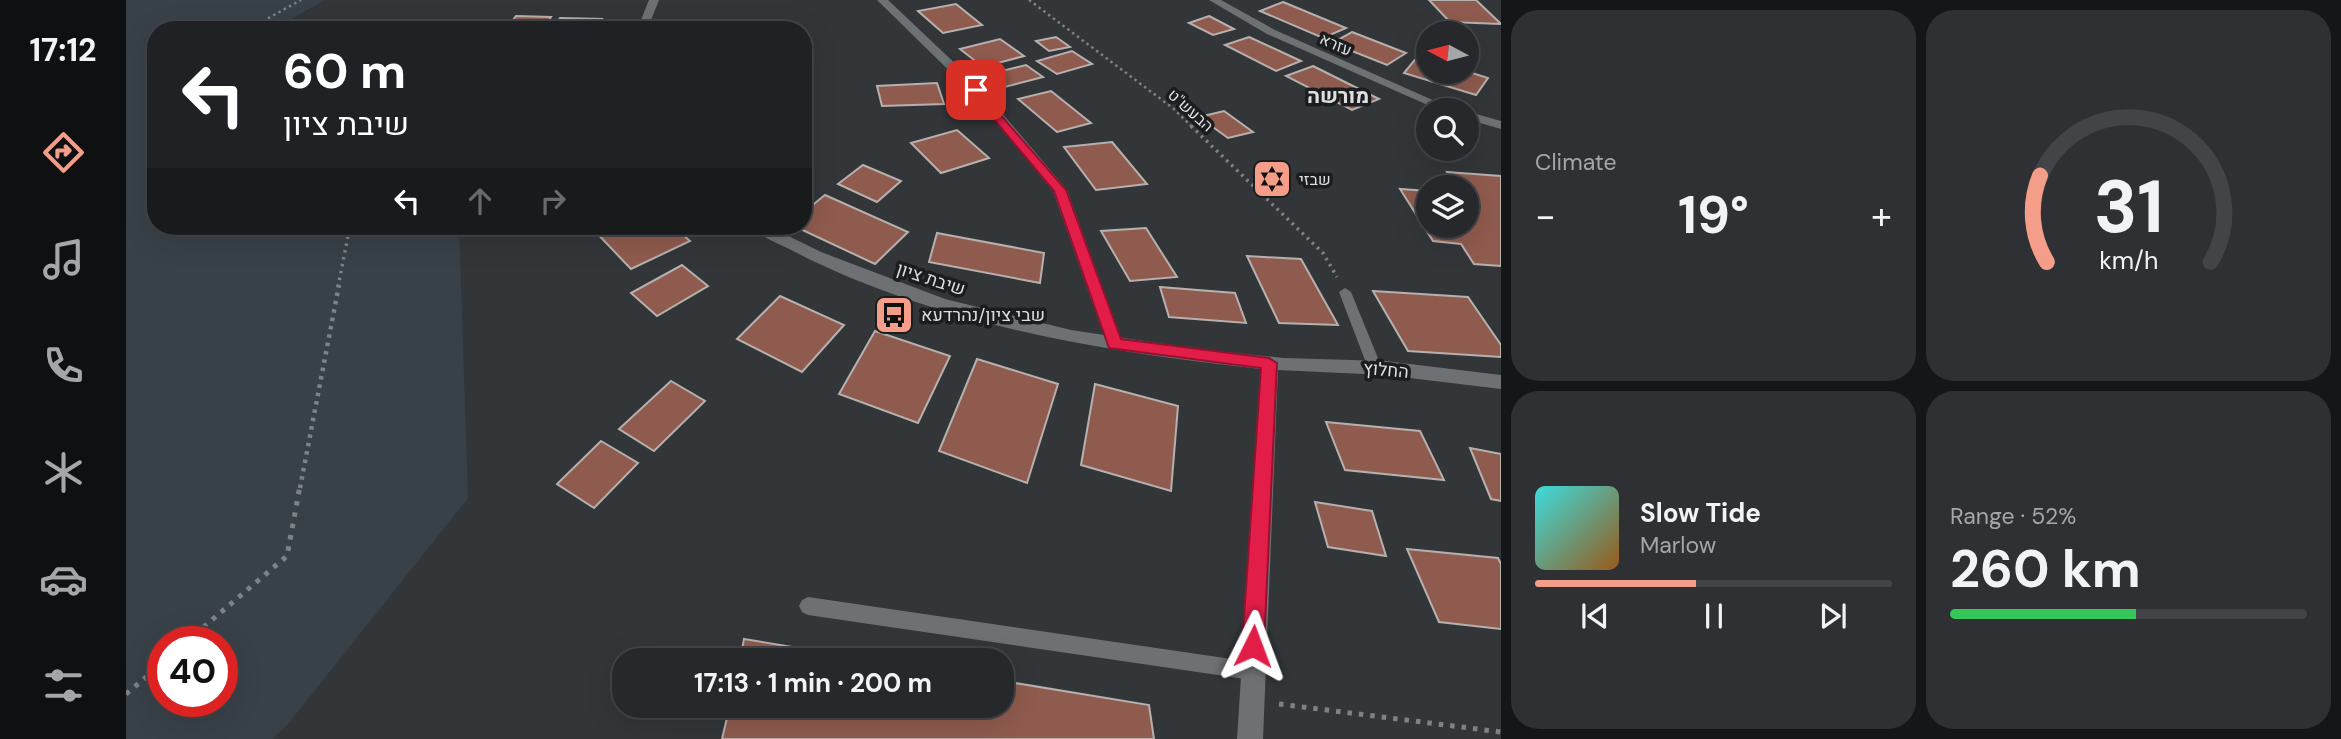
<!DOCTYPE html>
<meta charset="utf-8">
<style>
:root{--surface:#26282b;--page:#2e3033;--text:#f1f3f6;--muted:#a4a6a9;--line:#424447;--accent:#f49e89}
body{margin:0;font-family:"DM Sans",Heebo,sans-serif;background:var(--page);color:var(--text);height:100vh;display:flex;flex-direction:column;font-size:26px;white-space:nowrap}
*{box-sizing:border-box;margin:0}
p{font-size:23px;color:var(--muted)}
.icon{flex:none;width:38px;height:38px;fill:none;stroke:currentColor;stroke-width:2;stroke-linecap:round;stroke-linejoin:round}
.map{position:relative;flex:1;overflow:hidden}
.details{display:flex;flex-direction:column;gap:10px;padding:10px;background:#151618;width:840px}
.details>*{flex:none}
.guide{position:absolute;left:21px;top:21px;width:665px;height:214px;border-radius:28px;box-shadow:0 7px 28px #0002,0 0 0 2px var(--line);background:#202124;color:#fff;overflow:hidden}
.needle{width:46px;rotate:277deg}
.fabs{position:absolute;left:1290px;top:21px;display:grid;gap:14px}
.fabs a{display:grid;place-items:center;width:63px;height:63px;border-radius:50%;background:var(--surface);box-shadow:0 7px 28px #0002,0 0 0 2px var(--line);font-size:35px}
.speed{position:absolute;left:21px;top:626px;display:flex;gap:14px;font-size:35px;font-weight:700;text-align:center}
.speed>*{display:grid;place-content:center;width:91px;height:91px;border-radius:50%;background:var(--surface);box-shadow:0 7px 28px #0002,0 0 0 2px var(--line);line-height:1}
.speed .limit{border:10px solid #d22;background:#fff;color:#111}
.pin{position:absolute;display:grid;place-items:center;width:60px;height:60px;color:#fff;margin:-30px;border-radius:14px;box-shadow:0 4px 10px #0006}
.me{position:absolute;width:77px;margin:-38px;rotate:3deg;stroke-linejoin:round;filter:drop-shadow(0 0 5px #0008)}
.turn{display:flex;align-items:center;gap:24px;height:147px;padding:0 21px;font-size:32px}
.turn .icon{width:91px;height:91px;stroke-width:2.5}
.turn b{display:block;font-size:49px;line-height:60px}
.lanes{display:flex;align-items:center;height:66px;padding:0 21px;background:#0003;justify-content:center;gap:35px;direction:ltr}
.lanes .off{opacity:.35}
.big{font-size:52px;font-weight:700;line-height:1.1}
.details .widget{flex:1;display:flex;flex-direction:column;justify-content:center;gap:10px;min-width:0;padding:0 24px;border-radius:28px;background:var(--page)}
.details .dial{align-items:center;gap:0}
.dial svg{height:182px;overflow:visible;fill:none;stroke:var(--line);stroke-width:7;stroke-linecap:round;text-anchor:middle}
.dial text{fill:var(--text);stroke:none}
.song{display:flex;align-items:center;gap:21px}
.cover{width:84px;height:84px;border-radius:10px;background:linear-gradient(135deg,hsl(180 70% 55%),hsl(30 70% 35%))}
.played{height:7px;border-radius:4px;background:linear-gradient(90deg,var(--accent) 45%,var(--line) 45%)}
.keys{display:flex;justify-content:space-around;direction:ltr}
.heat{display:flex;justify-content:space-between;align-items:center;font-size:38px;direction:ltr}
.charge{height:10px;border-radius:5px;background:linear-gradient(90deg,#34c759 52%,var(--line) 0)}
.details .tiles{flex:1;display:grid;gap:10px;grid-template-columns:repeat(2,1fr)}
.trip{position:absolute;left:486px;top:648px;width:402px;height:70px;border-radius:28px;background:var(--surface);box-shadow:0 7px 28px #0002,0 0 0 2px var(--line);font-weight:700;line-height:70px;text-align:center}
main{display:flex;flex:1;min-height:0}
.menu{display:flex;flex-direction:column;width:126px;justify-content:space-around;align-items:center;background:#0f1011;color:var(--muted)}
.menu .icon{width:49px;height:49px}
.menu .current{color:var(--accent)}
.menu b{font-size:32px;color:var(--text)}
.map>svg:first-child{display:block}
.built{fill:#394148;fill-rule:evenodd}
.building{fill:#8f5b4e;stroke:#b6b0af;stroke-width:2}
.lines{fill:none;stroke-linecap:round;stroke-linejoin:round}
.path-far3{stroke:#7f8284;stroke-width:2.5;stroke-dasharray:2.5 3.5;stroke-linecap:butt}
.path-far2{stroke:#7f8284;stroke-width:3.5;stroke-dasharray:2.5 4.5;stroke-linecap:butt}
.path-far1{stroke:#7f8284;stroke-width:4.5;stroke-dasharray:3.5 5;stroke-linecap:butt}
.path{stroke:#7f8284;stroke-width:5;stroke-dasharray:4.5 7;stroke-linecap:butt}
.service{fill:#6e7174;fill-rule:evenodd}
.minor{fill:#6e7174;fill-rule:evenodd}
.tertiary{fill:#6e7174;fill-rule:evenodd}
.route{fill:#e11d48;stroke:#92132f;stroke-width:2}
.labels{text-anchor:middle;stroke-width:7;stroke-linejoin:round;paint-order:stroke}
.far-street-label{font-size:16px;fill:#dddfe1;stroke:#1c1d1f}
.far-poi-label{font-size:16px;fill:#dddfe1;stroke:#1c1d1f;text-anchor:start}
.street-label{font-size:18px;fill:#dddfe1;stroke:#1c1d1f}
.poi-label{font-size:18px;fill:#dddfe1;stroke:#1c1d1f;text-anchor:start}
.far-district-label{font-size:21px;font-weight:bold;fill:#dddfe1;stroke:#1c1d1f}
</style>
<main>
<nav class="menu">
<b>17:12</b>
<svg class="icon current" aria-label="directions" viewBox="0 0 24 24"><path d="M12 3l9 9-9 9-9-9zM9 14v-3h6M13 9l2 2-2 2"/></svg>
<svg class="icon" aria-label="music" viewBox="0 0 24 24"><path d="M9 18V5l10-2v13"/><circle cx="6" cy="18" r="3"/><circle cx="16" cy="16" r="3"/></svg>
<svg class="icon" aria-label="phone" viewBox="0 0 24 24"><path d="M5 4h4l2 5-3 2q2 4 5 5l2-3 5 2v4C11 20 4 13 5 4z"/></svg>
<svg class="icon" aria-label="climate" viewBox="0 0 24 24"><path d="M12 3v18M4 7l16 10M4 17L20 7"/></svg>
<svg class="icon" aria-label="car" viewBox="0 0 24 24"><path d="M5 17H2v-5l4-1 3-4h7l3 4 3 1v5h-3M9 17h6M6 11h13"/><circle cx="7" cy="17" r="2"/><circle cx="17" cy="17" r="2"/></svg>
<svg class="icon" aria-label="filters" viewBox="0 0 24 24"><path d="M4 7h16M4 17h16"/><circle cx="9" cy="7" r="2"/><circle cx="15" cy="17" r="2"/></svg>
</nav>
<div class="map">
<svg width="1375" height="739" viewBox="0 0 1375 739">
<rect width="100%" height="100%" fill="#333639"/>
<path class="built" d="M0 0H199L146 30H30V226H333L342 498 162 724 146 739H0ZM37 642H96V702H37Z"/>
<g class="building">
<path d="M1303 0H1350L1375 24 1324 22Z"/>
<path d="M1157 2 1220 28 1197 38 1134 11Z"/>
<path d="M830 4 856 25 817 33 792 11Z"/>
<path d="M390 16 425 17 418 28 382 27Z"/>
<path d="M1083 16 1108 29 1087 35 1063 23Z"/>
<path d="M434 18 476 19 471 29 428 28Z"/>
<path d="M628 22 630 30H583L582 26Z"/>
<path d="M1226 32 1280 53 1261 65 1206 43Z"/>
<path d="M930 37 944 47 923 51 910 41Z"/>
<path d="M1123 37 1175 61 1150 71 1099 45Z"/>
<path d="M874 39 898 56 857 67 834 49Z"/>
<path d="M946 51 966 64 931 74 911 61Z"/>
<path d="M1292 56 1302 60V72L1340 71 1362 78 1350 95 1278 73Z"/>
<path d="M900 65 917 77 871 89 855 76Z"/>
<path d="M1187 66 1253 99 1226 110 1160 76Z"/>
<path d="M811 83 818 104 756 106 751 86Z"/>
<path d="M925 91 965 123 931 132 892 99Z"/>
<path d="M1098 111 1127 132 1102 138 1073 117Z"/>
<path d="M831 130 863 158 815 173 785 143Z"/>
<path d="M986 142 1021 184 970 190 938 147Z"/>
<path d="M737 165 775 181 751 202 712 184Z"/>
<path d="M1321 172 1375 176V266L1348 264 1335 244 1307 241 1274 189 1302 191V226H1340V187H1329Z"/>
<path d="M699 195 782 232 749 264 668 226H677V213Z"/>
<path d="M464 226H547L564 241 505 269Z"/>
<path d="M1020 228 1051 277 1004 281 975 231Z"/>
<path d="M811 233 918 253 914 283 803 262Z"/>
<path d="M1121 256 1175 259 1212 325 1153 323Z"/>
<path d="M556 265 582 286 531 316 505 293Z"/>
<path d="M1034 287 1109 293 1120 323 1043 317Z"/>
<path d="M1247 291 1342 297 1375 345V357L1282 351Z"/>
<path d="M654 296 718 325 676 372 611 339Z"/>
<path d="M749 331 824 356 792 423 713 394Z"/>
<path d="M851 359 932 384 901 483 813 451Z"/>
<path d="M545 381 579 401 528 451 493 429Z"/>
<path d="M969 384 1052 406 1045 491 955 465Z"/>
<path d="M1200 422 1294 431 1318 480 1219 470Z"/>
<path d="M475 441 512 463 468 508 431 484Z"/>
<path d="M1344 448 1375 454V501L1365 499Z"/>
<path d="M1189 502 1246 511 1260 556 1202 547Z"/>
<path d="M1281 549 1372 558 1375 564V629L1313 622Z"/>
<path d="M618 639 745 660H614Z"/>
<path d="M877 681 1023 705 1028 739H596L604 705H877Z"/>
</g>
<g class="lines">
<g class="path-far3">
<path d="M903 0 1048 109 1067 128"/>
<path d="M121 30 175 0"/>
</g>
<g class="path-far2">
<path d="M1065 126 1197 253 1211 277"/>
<path d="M212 287 224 226"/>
</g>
<path class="path-far1" d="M174 488 213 285"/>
<g class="path">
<path d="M60 642 161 556 174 486"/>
<path d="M0 694 37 663"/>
<path d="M1153 704 1375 732"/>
</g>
<g class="service">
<path d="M1219 288 1225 292 1256 368 1254 372H1244L1242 368 1213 292Z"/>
<path d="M682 597 1126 662 1133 664 1135 671 1133 678 1126 680 682 615 676 612 673 606 676 600Z"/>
</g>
<g class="minor">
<path d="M751 0H762L854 87 941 190 997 344 995 348H983L981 344 927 191 846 93Z"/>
<path d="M1083 0H1095L1149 30 1329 110H1313L1141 34Z"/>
<path d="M1340 111 1375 121V129L1340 119Z"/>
</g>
<g class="tertiary">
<path d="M523 0H533L521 30H511Z"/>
<path d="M624 226H642L695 252 819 299 945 330 1077 350 1158 358 1259 361 1375 375V389L1259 375 1152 370 1137 739H1111L1135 369C977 352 812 325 669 252 656 245 633 237 624 226Z"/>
</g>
</g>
<path class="route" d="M850 87 940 190 995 339 1143 358 1151 363 1138 646 1134 653 1127 656 1120 653 1116 646 1135 368 983 348 928 191 846 93V88Z"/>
<defs>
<symbol id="synagogue-square" viewBox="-11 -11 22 22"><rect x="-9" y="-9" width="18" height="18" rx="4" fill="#f49e89" stroke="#1c1d1f"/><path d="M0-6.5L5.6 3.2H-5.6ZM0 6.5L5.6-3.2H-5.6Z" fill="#111"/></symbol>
<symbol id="bus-square" viewBox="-11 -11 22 22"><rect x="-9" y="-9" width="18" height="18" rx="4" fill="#f49e89" stroke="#1c1d1f"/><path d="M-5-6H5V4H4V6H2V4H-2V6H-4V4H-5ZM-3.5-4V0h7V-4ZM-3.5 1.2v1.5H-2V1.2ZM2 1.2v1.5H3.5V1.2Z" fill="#111"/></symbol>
</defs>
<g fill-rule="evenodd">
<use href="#synagogue-square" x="1124" y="157" width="44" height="44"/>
<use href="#bus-square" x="746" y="293" width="44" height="44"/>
</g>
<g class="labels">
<g class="far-street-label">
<text transform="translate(1210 44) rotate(24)" y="6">עזרא</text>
<text transform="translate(1065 110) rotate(42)" y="6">הבעש"ט</text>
</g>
<g class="far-poi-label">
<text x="1173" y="185">שבזי</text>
</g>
<g class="street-label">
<text transform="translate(805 279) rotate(18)" y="6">שיבת ציון</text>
<text transform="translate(1260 370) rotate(5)" y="6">החלוץ</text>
</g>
<g class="poi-label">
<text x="795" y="321">שבי ציון/נהרדעא</text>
</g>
<g class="far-district-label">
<text x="1212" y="103">מורשה</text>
</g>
</g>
</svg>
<div class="fabs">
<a><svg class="needle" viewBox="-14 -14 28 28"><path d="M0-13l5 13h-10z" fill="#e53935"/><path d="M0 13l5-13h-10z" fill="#a4a6a9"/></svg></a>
<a><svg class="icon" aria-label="search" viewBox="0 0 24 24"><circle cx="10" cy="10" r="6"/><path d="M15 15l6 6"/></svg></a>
<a><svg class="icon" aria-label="layers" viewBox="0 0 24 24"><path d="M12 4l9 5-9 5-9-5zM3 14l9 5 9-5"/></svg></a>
</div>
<div class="speed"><div class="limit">40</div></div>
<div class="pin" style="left:850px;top:90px;background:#d93025"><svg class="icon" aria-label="arrive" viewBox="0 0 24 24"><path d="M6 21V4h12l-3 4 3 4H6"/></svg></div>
<svg class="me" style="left:1127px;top:646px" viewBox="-20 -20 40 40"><path d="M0-17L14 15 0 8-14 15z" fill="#e11d48" stroke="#fff" stroke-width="4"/></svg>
<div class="trip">17:13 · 1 min · 200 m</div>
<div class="guide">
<div class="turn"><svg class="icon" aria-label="left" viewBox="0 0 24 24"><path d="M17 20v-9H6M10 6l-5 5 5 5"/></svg><div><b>60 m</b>שיבת ציון</div></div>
<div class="lanes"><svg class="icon" aria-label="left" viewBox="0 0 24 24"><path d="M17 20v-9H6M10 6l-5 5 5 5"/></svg><svg class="icon off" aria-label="ahead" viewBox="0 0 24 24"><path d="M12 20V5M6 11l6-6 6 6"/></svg><svg class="icon off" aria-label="right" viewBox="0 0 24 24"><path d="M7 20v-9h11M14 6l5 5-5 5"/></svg></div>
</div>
</div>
<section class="details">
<div class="tiles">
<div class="widget"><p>Climate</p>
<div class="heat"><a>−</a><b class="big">19°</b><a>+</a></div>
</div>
<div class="widget dial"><svg viewBox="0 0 100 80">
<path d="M14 69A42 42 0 1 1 86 69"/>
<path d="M14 69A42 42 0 0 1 11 31" stroke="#f49e89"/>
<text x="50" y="56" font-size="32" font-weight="700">31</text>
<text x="50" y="72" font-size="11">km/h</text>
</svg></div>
<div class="widget">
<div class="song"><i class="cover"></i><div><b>Slow Tide</b><p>Marlow</p></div></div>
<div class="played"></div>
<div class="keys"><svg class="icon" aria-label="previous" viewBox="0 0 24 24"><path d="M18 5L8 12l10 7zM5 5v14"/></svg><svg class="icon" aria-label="pause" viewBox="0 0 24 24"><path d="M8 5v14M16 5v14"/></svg><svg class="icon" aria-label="next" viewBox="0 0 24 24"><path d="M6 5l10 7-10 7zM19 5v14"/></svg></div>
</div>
<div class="widget"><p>Range · 52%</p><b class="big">260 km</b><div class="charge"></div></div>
</div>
</section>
</main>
